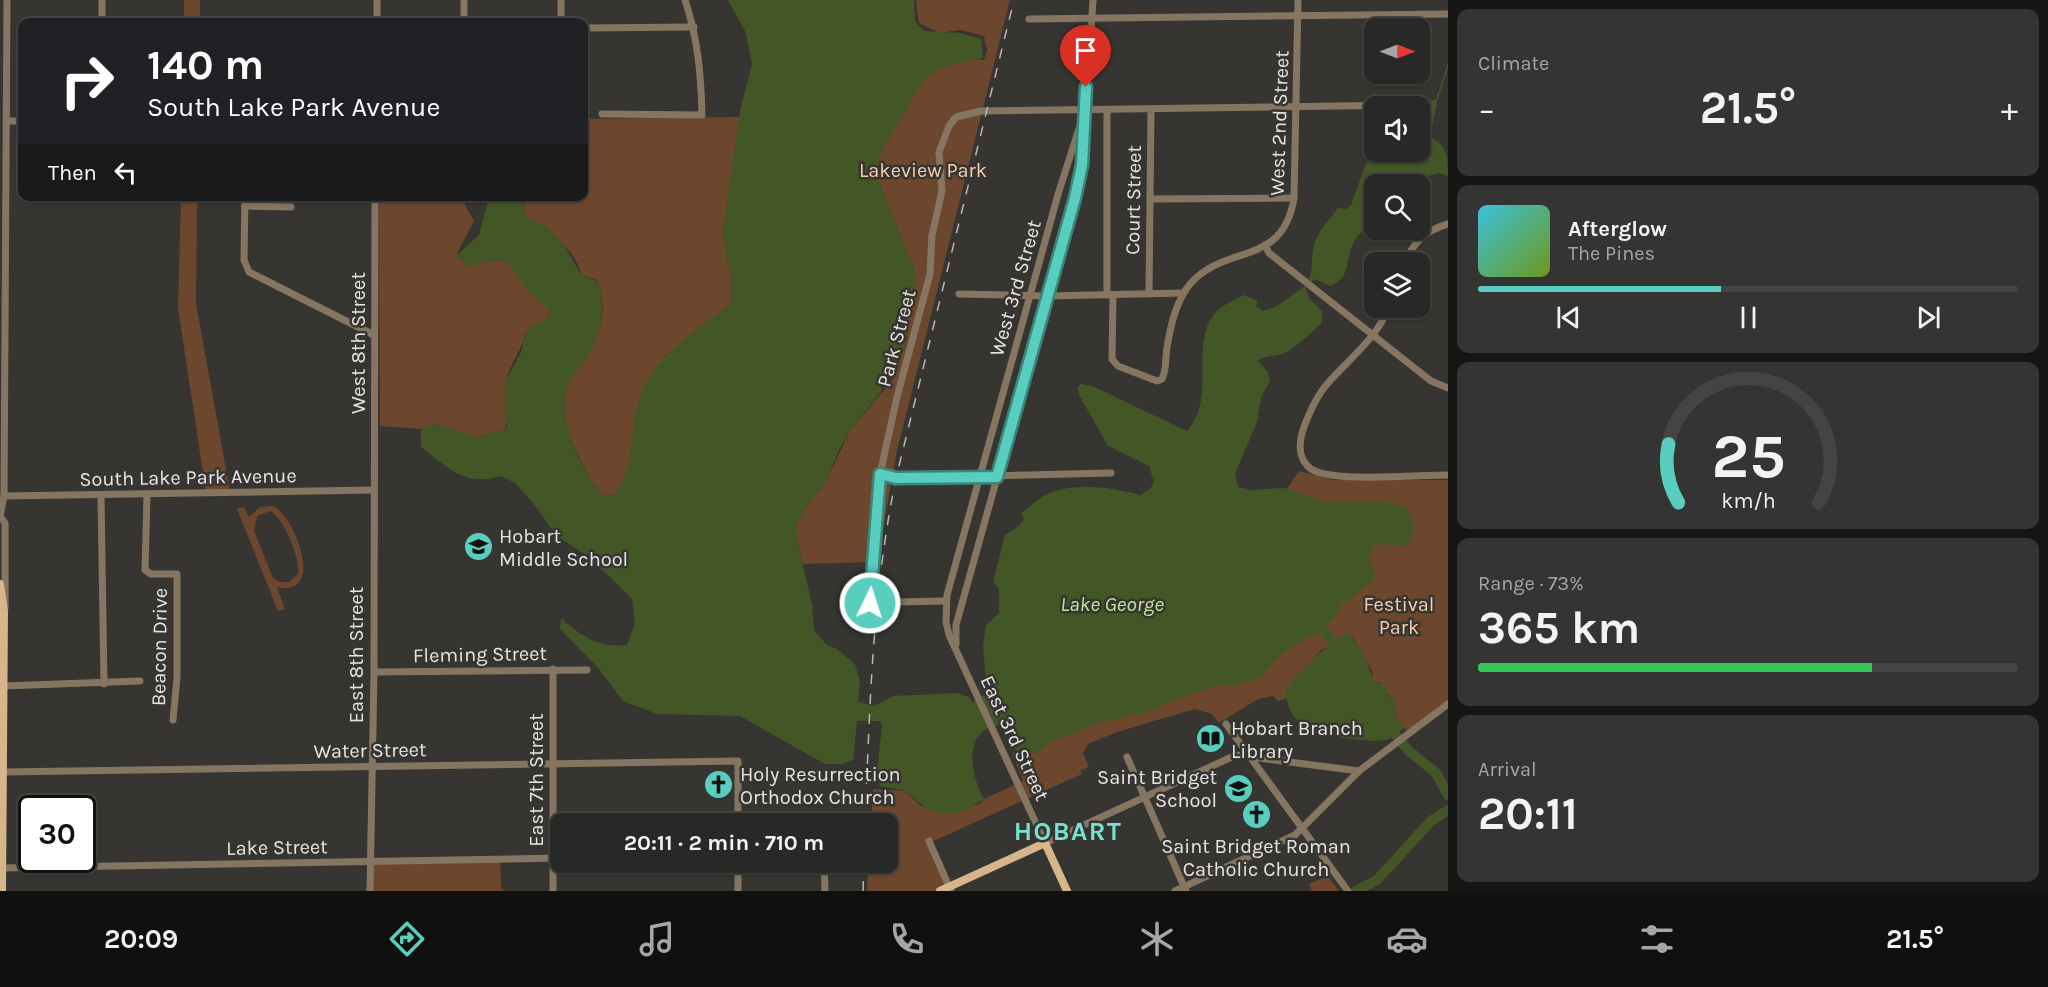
<!DOCTYPE html>
<meta charset="utf-8">
<style>
:root{--surface:#282826;--page:#343432;--text:#f1f3f6;--muted:#a5a6a7;--line:#444443;--accent:#59cebe}
body{margin:0;font-family:Karla,sans-serif;background:var(--page);color:var(--text);height:100vh;display:flex;flex-direction:column;font-size:22px;white-space:nowrap}
*{box-sizing:border-box;margin:0}
p{font-size:20px;color:var(--muted)}
.icon{flex:none;width:33px;height:33px;fill:none;stroke:currentColor;stroke-width:2;stroke-linecap:round;stroke-linejoin:round}
.map{position:relative;flex:1;overflow:hidden}
.drawer{display:flex;flex-direction:column;gap:9px;padding:9px;background:#161615;width:600px}
.drawer>*{flex:none}
.banner{position:absolute;left:18px;top:18px;width:570px;height:183px;border-radius:12px;box-shadow:0 2px 4px #0004,0 0 0 2px var(--line);background:#202124;color:#fff;overflow:hidden}
.needle{width:39px;rotate:90deg}
.tools{position:absolute;left:1364px;top:18px;display:grid;gap:12px}
.tools a{display:grid;place-items:center;width:66px;height:66px;border-radius:12px;background:var(--surface);box-shadow:0 2px 4px #0004,0 0 0 2px var(--line);font-size:30px}
.speed{position:absolute;left:18px;top:795px;display:flex;gap:12px;font-size:30px;font-weight:700;text-align:center}
.speed>*{display:grid;place-content:center;width:78px;height:78px;border-radius:50%;background:var(--surface);box-shadow:0 2px 4px #0004,0 0 0 2px var(--line);line-height:1}
.speed .limit{border:3px solid #111;border-radius:9px;background:#fff;color:#111}
.pin{position:absolute;display:grid;place-items:center;width:51px;height:51px;color:#fff;margin:-62px -26px;border-radius:50% 50% 50% 0;rotate:-45deg;box-shadow:0 0 6px #0007}
.pin .icon{rotate:45deg}
.me{position:absolute;width:66px;margin:-33px;rotate:4deg;stroke-linejoin:round;filter:drop-shadow(0 0 4px #0008)}
.turn{display:flex;align-items:center;gap:21px;height:126px;padding:0 30px;font-size:27px}
.turn .icon{width:78px;height:78px;stroke-width:2.5}
.turn b{display:block;font-size:42px;line-height:51px}
.then{display:flex;align-items:center;height:57px;padding:0 30px;background:#0003;gap:12px;font-size:22px}
.big{font-size:45px;font-weight:700;line-height:1.1}
.drawer .widget{flex:1;display:flex;flex-direction:column;justify-content:center;gap:9px;min-width:0;padding:0 21px;border-radius:12px;background:var(--page)}
.drawer .dial{align-items:center;gap:0}
.dial svg{height:156px;overflow:visible;fill:none;stroke:var(--line);stroke-width:7;stroke-linecap:round;text-anchor:middle}
.dial text{fill:var(--text);stroke:none}
.song{display:flex;align-items:center;gap:18px}
.cover{width:72px;height:72px;border-radius:9px;background:linear-gradient(135deg,hsl(190 70% 55%),hsl(80 70% 35%))}
.played{height:6px;border-radius:3px;background:linear-gradient(90deg,var(--accent) 45%,var(--line) 45%)}
.keys{display:flex;justify-content:space-around;direction:ltr}
.heat{display:flex;justify-content:space-between;align-items:center;font-size:33px;direction:ltr}
.charge{height:9px;border-radius:4px;background:linear-gradient(90deg,#34c759 73%,var(--line) 0)}
.trip{position:absolute;left:550px;top:813px;width:348px;height:60px;border-radius:12px;background:var(--surface);box-shadow:0 2px 4px #0004,0 0 0 2px var(--line);font-weight:700;line-height:60px;text-align:center}
.tab-bar{display:flex;height:96px;justify-content:space-around;align-items:center;background:#10100f;color:var(--muted)}
.tab-bar .icon{width:42px;height:42px}
.tab-bar .on{color:var(--accent)}
.tab-bar b{font-size:27px;color:var(--text)}
main{display:flex;flex:1;min-height:0}
.map>svg:first-child{display:block}
.green{fill:#6d472d;fill-rule:evenodd}
.water{fill:#425725}
.lines{fill:none;stroke-linecap:round;stroke-linejoin:round}
.stream{stroke:#425725;stroke-width:1.5}
.river{stroke:#425725;stroke-width:10}
.minor{stroke:#867661;stroke-width:7}
.major{stroke:#d6b58b;stroke-width:8}
.rail{stroke:#b8b7b5;stroke-width:1.5;stroke-dasharray:10 10;stroke-linecap:butt}
.route-casing{stroke:#3a867c;stroke-width:15}
.route{stroke:#59cebe;stroke-width:10}
.labels{text-anchor:middle;stroke-width:5;stroke-linejoin:round;paint-order:stroke}
.street-label{font-size:20px;fill:#e6e5e3;stroke:#363532}
.park-label{font-size:20px;fill:#facdaf;stroke:#363532}
.poi-label{font-size:20px;fill:#e6e5e3;stroke:#363532;text-anchor:start}
.water-label{font-size:21px;font-style:italic;fill:#c1e597;stroke:#363532}
.district-label{font-size:26px;font-weight:bold;letter-spacing:1.5px;fill:#78e1d1;stroke:#363532}
</style>
<main>
<div class="map">
<svg width="1448" height="891" viewBox="0 0 1448 891">
<rect width="100%" height="100%" fill="#363532"/>
<g class="green">
<rect x="184" y="0" width="16" height="22"/>
<path d="M916 0H1010L897 451 877 562 803 564 797 540V522L806 507 826 481 850 431 893 379 908 337 907 326 915 296V272L878 179 877 165 881 152 924 79 945 66 965 59 984 60 987 50 984 36 961 30 939 33 919 23Z"/>
<path d="M740 117 723 233 732 284 730 304 665 356 634 431 630 467 617 494 604 496C592 487 586 471 579 457 569 437 559 408 567 386 570 376 577 371 583 363 600 339 609 308 597 280L581 275C576 248 548 231 527 218L524 208 526 197 584 196V119Z"/>
<path d="M181 197H197L196 303 230 492H206L178 308Z"/>
<path d="M379 197H466L465 205 474 221 457 253 467 266C518 253 504 262 532 295 538 302 545 303 549 311L547 319 525 333C522 352 508 365 506 383 504 399 512 418 503 431L475 437 436 424 421 429 380 426Z"/>
<path d="M1299 471 1333 480H1448V701L1409 733 1397 720 1395 700 1385 693 1381 683 1373 682 1372 671 1353 637 1321 650 1286 690 1288 698 1278 701 1273 696 1258 699 1219 723 1212 714 1195 709 1117 732 1088 744 1083 753 1089 767 1080 771 1082 774 929 843 947 886 935 891H867L868 863 888 862V824L871 823 873 789 905 791 921 806 946 814 979 804 984 799 1023 781 1012 753 1027 747 1323 508 1284 493Z"/>
<path d="M273 506C294 514 327 598 277 587L285 609 278 611 237 509 244 507 249 517 260 507ZM270 511C283 516 301 560 298 574L289 582H280L273 578 254 531 257 516Z"/>
<path d="M500 860 501 887 504 891H371V863Z"/>
<path d="M1328 876 1339 891H1312L1309 884Z"/>
</g>
<g class="water">
<path d="M728 0H914L915 21 924 31 961 33 981 39 983 58 945 66 924 79 881 152 877 165 878 179 915 272V296L907 326 908 337 902 355 882 379 881 392 850 431 840 448 826 481 806 507 797 522V540L812 604 814 630 827 645 837 649 855 664 860 681 858 702 874 706 893 696 957 693 969 697 972 702 987 693 983 646 986 625 999 613V588L993 582 1005 535 1019 526 1024 519 1021 513C1028 509 1033 503 1039 499 1068 480 1109 487 1140 495L1150 489 1154 482 1149 466 1108 446 1078 393V387L1081 384 1092 386 1187 431C1218 396 1188 343 1216 312 1223 304 1235 300 1244 295L1258 301 1256 306 1263 311 1277 306 1305 286 1309 298 1322 311V322C1316 329 1294 349 1285 353 1277 357 1264 355 1258 361L1268 372 1270 381 1261 397 1257 422 1235 474 1238 487 1250 490 1284 488 1325 502 1380 501 1408 508 1416 529 1407 546C1398 547 1386 542 1378 545 1363 548 1376 571 1374 580L1340 606 1335 617 1312 637H1307L1283 653 1260 678 1238 685 1215 686 1178 698 1154 710 1098 723 1047 744 1039 753H1033L1026 747 1016 751 1004 725C961 726 970 775 984 799L963 812 946 814 928 810 905 791 880 786 877 772 882 725 880 721H857L853 760 841 764H825L740 716 657 714 623 701 599 669 560 629 561 618C582 637 599 648 627 645L635 623 632 599 590 558 557 536 533 503 515 483 501 476C465 487 448 468 421 447V429L436 424 475 437 503 431 507 426 504 402 506 380 521 352 525 334 530 327 547 319 549 311C545 303 537 302 532 295 504 262 518 253 467 266L456 256 479 235 489 197H526L524 208 527 218 548 227 565 246 581 275 599 282C606 312 601 339 582 365 576 373 570 377 567 387 560 409 569 438 579 458 586 471 592 487 604 496L617 494C634 464 630 432 639 400 652 356 696 331 730 304L732 284 723 233 740 111 752 64 746 33Z"/>
<path d="M1437 99C1437 113 1430 123 1432 138 1448 147 1448 157 1448 176L1439 173 1395 184H1374V220C1366 228 1356 235 1352 246 1345 263 1351 278 1330 286L1315 279 1311 282 1309 279C1313 268 1311 257 1314 245 1318 231 1329 220 1338 208L1347 209 1351 205 1369 156 1375 152H1401L1404 155 1408 152H1419V123L1425 102Z"/>
<path d="M1348 632 1364 654 1374 682 1388 686 1385 694 1395 700 1397 720 1405 728C1399 731 1392 739 1386 740 1362 743 1320 736 1300 723 1291 717 1285 699 1286 690 1303 666 1323 648 1348 632Z"/>
</g>
<g class="lines">
<path class="stream" d="M1437 99 1448 65"/>
<g class="river">
<path d="M1322 628 1340 651"/>
<path d="M1387 725 1409 751 1436 773 1448 795"/>
<path d="M1356 891 1377 880 1431 821 1448 810"/>
</g>
<g class="minor">
<path d="M1029 19 1448 14"/>
<path d="M102 22V0"/>
<path d="M377 22V0"/>
<path d="M464 22V0"/>
<path d="M561 22V0"/>
<path d="M584 28 694 27"/>
<path d="M1085 110 1059 191 947 595 946 622 949 635 1045 843 1236 755 1359 771"/>
<path d="M1107 110V295"/>
<path d="M602 114 702 115C701 75 698 39 685 0"/>
<path d="M6 121H22"/>
<path d="M245 196 244 260 249 272 374 335"/>
<path d="M1150 199 1294 198"/>
<path d="M245 206 291 207"/>
<path d="M1265 245 1269 253 1431 381 1448 388"/>
<path d="M1405 262C1414 242 1426 230 1448 224"/>
<path d="M1149 293 1151 109"/>
<path d="M959 294 1047 296 1183 293"/>
<path d="M1113 295 1112 359 1118 366 1157 381 1162 379C1167 369 1165 359 1167 348 1170 327 1177 300 1190 284 1225 243 1283 268 1294 198L1298 0"/>
<path d="M1388 308C1379 336 1347 361 1328 383 1317 395 1310 411 1304 427 1299 441 1297 459 1311 469 1332 483 1419 475 1448 475"/>
<path d="M880 474 896 478 1111 473"/>
<path d="M147 495 145 570 151 574H177V678L173 720"/>
<path d="M4 496 373 490"/>
<path d="M101 496 104 684"/>
<path d="M0 516 4 496 7 0"/>
<path d="M0 516 5 523V608"/>
<path d="M896 602 945 601"/>
<path d="M870 603 880 474 897 397 930 274 932 235 942 191 939 152 949 126 956 117 981 111 1406 105"/>
<path d="M956 644V625L1075 198 1082 165 1093 0"/>
<path d="M553 669V891"/>
<path d="M374 672 587 670"/>
<path d="M3 686 140 681"/>
<path d="M1226 724 1348 891"/>
<path d="M1127 757 1186 891"/>
<path d="M3 772 738 761V824"/>
<path d="M929 841 951 891"/>
<path d="M824 862 825 891"/>
<path d="M2 868 561 858"/>
<path d="M370 891 374 672 375 196"/>
<path d="M738 891V862"/>
<path d="M1175 891 1295 835 1359 771 1448 704"/>
</g>
<g class="major">
<path d="M0 584 4 612 2 891"/>
<path d="M940 891 1045 843 1067 891"/>
</g>
<g class="rail">
<path d="M865 824C870 704 872 595 896 478L1014 0"/>
<path d="M863 891 864 862"/>
</g>
</g>
<g class="lines">
<defs>
<path id="route" d="M870 603 880 474 896 478 997 477 1075 198 1082 165 1086 87"/>
</defs>
<use href="#route" class="route-casing"/>
<use href="#route" class="route"/>
</g>
<defs>
<symbol id="school-disc" viewBox="-11 -11 22 22"><circle r="9.5" fill="#59cebe" stroke="#363532"/><path d="M0-5L7-2L0 1L-7-2ZM-4 1L0 2.5L4 1V4Q0 6-4 4Z" fill="#111"/></symbol>
<symbol id="library-disc" viewBox="-11 -11 22 22"><circle r="9.5" fill="#59cebe" stroke="#363532"/><path d="M-6-4Q-3-5.5-.7-3.5V5Q-3 3-6 4ZM6-4Q3-5.5 .7-3.5V5Q3 3 6 4Z" fill="#111"/></symbol>
<symbol id="church-disc" viewBox="-11 -11 22 22"><circle r="9.5" fill="#59cebe" stroke="#363532"/><path d="M-1.2-6h2.4v3.5h3.3v2.4h-3.3V6h-2.4V-.1h-3.3v-2.4h3.3Z" fill="#111"/></symbol>
</defs>
<g fill-rule="evenodd">
<use href="#school-disc" x="462" y="530" width="33" height="33"/>
<use href="#library-disc" x="1194" y="722" width="33" height="33"/>
<use href="#church-disc" x="702" y="768" width="33" height="33"/>
<use href="#school-disc" x="1222" y="772" width="33" height="33"/>
<use href="#church-disc" x="1240" y="798" width="33" height="33"/>
</g>
<g class="labels">
<g class="street-label">
<text transform="translate(1279 123) rotate(-88)" y="7">West 2nd Street</text>
<text transform="translate(1133 200) rotate(-89)" y="7">Court Street</text>
<text transform="translate(1015 288) rotate(-74)" y="7">West 3rd Street</text>
<text transform="translate(896 338) rotate(-75)" y="7">Park Street</text>
<text transform="translate(358 343) rotate(-90)" y="7">West 8th Street</text>
<text transform="translate(188 477) rotate(-1)" y="7">South Lake Park Avenue</text>
<text transform="translate(159 647) rotate(-89)" y="7">Beacon Drive</text>
<text transform="translate(480 654) rotate(-1)" y="7">Fleming Street</text>
<text transform="translate(356 655) rotate(-90)" y="7">East 8th Street</text>
<text transform="translate(1015 738) rotate(65)" y="7">East 3rd Street</text>
<text transform="translate(370 750) rotate(-1)" y="7">Water Street</text>
<text transform="translate(536 780) rotate(-90)" y="7">East 7th Street</text>
<text transform="translate(277 847) rotate(-1)" y="7">Lake Street</text>
</g>
<g class="park-label">
<text x="923" y="177">Lakeview Park</text>
<text x="1399" y="611">Festival<tspan x="1399" dy="23">Park</tspan></text>
</g>
<g class="poi-label">
<text x="499" y="543">Hobart<tspan x="499" dy="23">Middle School</tspan></text>
<text x="1231" y="735">Hobart Branch<tspan x="1231" dy="23">Library</tspan></text>
<text x="740" y="781">Holy Resurrection<tspan x="740" dy="23">Orthodox Church</tspan></text>
<text x="1217" y="784" text-anchor="end">Saint Bridget<tspan x="1217" dy="23">School</tspan></text>
<text x="1256" y="853" text-anchor="middle">Saint Bridget Roman<tspan x="1256" dy="23">Catholic Church</tspan></text>
</g>
<g class="water-label">
<text x="1112" y="611">Lake George</text>
</g>
<g class="district-label">
<text x="1068" y="840">HOBART</text>
</g>
</g>
</svg>
<div class="tools">
<a><svg class="needle" viewBox="-14 -14 28 28"><path d="M0-13l5 13h-10z" fill="#e53935"/><path d="M0 13l5-13h-10z" fill="#a5a6a7"/></svg></a>
<a><svg class="icon" aria-label="sound" viewBox="0 0 24 24"><path d="M4 9h4l5-4v14l-5-4H4zM17 9q2 3 0 6"/></svg></a>
<a><svg class="icon" aria-label="search" viewBox="0 0 24 24"><circle cx="10" cy="10" r="6"/><path d="M15 15l6 6"/></svg></a>
<a><svg class="icon" aria-label="layers" viewBox="0 0 24 24"><path d="M12 4l9 5-9 5-9-5zM3 14l9 5 9-5"/></svg></a>
</div>
<div class="speed"><div class="limit">30</div></div>
<div class="pin" style="left:1086px;top:87px;background:#d93025"><svg class="icon" aria-label="arrive" viewBox="0 0 24 24"><path d="M6 21V4h12l-3 4 3 4H6"/></svg></div>
<svg class="me" style="left:870px;top:603px" viewBox="-20 -20 40 40"><circle r="17" fill="#59cebe" stroke="#fff" stroke-width="3"/><path d="M0-11L8 9 0 5-8 9z" fill="#fff"/></svg>
<div class="trip">20:11 · 2 min · 710 m</div>
<div class="banner">
<div class="turn"><svg class="icon" aria-label="right" viewBox="0 0 24 24"><path d="M7 20v-9h11M14 6l5 5-5 5"/></svg><div><b>140 m</b>South Lake Park Avenue</div></div>
<div class="then">Then<svg class="icon" aria-label="left" viewBox="0 0 24 24"><path d="M17 20v-9H6M10 6l-5 5 5 5"/></svg></div>
</div>
</div>
<section class="drawer">
<div class="widget"><p>Climate</p>
<div class="heat"><a>−</a><b class="big">21.5°</b><a>+</a></div>
</div>
<div class="widget">
<div class="song"><i class="cover"></i><div><b>Afterglow</b><p>The Pines</p></div></div>
<div class="played"></div>
<div class="keys"><svg class="icon" aria-label="previous" viewBox="0 0 24 24"><path d="M18 5L8 12l10 7zM5 5v14"/></svg><svg class="icon" aria-label="pause" viewBox="0 0 24 24"><path d="M8 5v14M16 5v14"/></svg><svg class="icon" aria-label="next" viewBox="0 0 24 24"><path d="M6 5l10 7-10 7zM19 5v14"/></svg></div>
</div>
<div class="widget dial"><svg viewBox="0 0 100 80">
<path d="M14 69A42 42 0 1 1 86 69"/>
<path d="M14 69A42 42 0 0 1 9 39" stroke="#59cebe"/>
<text x="50" y="56" font-size="32" font-weight="700">25</text>
<text x="50" y="72" font-size="11">km/h</text>
</svg></div>
<div class="widget"><p>Range · 73%</p><b class="big">365 km</b><div class="charge"></div></div>
<div class="widget"><p>Arrival</p><b class="big">20:11</b></div>
</section>
</main>
<nav class="tab-bar">
<b>20:09</b>
<svg class="icon on" aria-label="directions" viewBox="0 0 24 24"><path d="M12 3l9 9-9 9-9-9zM9 14v-3h6M13 9l2 2-2 2"/></svg>
<svg class="icon" aria-label="music" viewBox="0 0 24 24"><path d="M9 18V5l10-2v13"/><circle cx="6" cy="18" r="3"/><circle cx="16" cy="16" r="3"/></svg>
<svg class="icon" aria-label="phone" viewBox="0 0 24 24"><path d="M5 4h4l2 5-3 2q2 4 5 5l2-3 5 2v4C11 20 4 13 5 4z"/></svg>
<svg class="icon" aria-label="climate" viewBox="0 0 24 24"><path d="M12 3v18M4 7l16 10M4 17L20 7"/></svg>
<svg class="icon" aria-label="car" viewBox="0 0 24 24"><path d="M5 17H2v-5l4-1 3-4h7l3 4 3 1v5h-3M9 17h6M6 11h13"/><circle cx="7" cy="17" r="2"/><circle cx="17" cy="17" r="2"/></svg>
<svg class="icon" aria-label="filters" viewBox="0 0 24 24"><path d="M4 7h16M4 17h16"/><circle cx="9" cy="7" r="2"/><circle cx="15" cy="17" r="2"/></svg>
<b>21.5°</b>
</nav>
